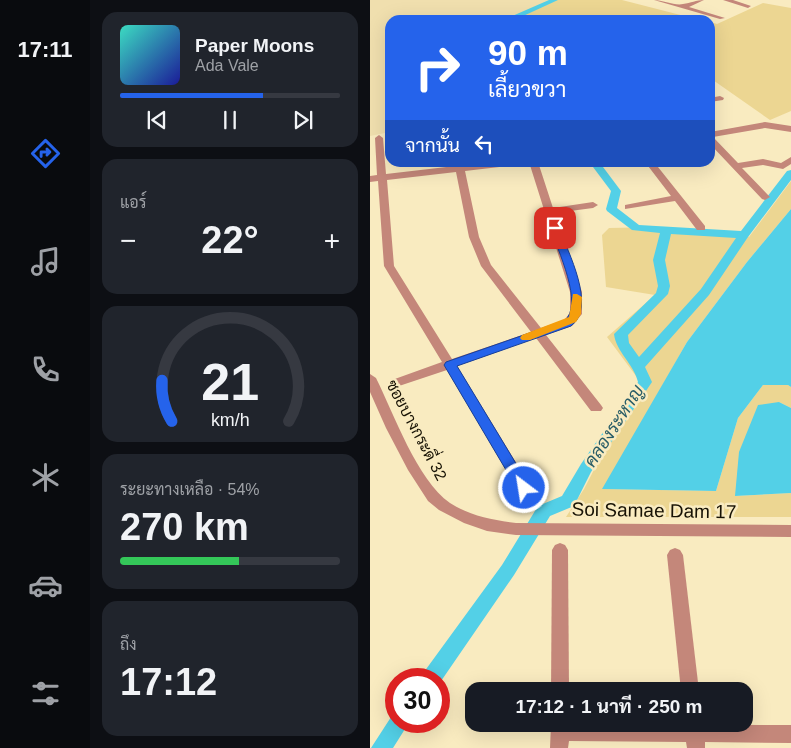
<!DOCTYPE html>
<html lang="th">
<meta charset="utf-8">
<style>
:root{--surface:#171b24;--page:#20242c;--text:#f1f3f6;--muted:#9ea1a6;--line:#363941;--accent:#2563eb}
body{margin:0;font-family:Helvetica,Sarabun,sans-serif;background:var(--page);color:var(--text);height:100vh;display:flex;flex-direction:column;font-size:19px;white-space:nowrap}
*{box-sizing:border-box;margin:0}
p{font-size:16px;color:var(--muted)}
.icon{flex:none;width:28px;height:28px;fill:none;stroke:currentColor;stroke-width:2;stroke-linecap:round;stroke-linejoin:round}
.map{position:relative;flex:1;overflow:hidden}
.sheet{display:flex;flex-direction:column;gap:12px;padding:12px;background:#0d0f14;width:280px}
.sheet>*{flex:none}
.hud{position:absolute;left:15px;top:15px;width:330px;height:152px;border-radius:15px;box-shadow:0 5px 20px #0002;background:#2563eb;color:#fff;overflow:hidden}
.speed{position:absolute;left:15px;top:668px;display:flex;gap:10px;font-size:25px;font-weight:700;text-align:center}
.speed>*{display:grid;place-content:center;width:65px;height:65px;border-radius:50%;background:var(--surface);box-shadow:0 5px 20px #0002;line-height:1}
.speed .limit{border:8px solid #d22;background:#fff;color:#111}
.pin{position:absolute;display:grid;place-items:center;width:42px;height:42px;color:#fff;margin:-21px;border-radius:10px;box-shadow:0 2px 8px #0006}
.me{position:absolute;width:55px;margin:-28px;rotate:329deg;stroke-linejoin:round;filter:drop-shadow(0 0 4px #0008)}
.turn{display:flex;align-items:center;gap:18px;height:105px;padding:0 20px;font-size:22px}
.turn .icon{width:65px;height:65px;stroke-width:2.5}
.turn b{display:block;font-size:35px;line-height:42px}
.then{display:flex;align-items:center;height:48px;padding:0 20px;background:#0003;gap:10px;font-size:19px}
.big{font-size:38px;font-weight:700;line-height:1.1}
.sheet .tile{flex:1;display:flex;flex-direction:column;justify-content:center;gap:8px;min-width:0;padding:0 18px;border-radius:15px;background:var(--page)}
.sheet .dial{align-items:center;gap:0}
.dial svg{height:130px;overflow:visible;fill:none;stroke:var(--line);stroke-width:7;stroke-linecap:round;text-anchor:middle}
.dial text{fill:var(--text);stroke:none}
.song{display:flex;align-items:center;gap:15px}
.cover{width:60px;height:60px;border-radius:8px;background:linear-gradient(135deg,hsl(170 70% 55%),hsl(240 70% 35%))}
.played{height:5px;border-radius:2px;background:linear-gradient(90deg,var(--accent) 65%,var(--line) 65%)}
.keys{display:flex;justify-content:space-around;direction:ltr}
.heat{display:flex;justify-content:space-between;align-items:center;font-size:28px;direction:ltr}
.charge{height:8px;border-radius:4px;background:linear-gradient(90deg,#34c759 54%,var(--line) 0)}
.trip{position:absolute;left:95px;top:682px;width:288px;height:50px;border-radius:15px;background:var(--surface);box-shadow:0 5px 20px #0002;font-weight:700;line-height:50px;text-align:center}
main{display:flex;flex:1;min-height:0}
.dock{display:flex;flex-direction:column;width:90px;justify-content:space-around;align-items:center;background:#090b0e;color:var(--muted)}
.dock .icon{width:35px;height:35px}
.dock .on{color:var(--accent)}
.dock b{font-size:22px;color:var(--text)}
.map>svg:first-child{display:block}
.built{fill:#f0dfae}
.green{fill:#ecd692}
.water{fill:#53d0e7}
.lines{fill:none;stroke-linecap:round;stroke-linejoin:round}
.canal{fill:#53d0e7;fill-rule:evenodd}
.minor{fill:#c4877a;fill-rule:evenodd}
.tertiary{fill:#c4877a;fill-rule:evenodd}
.route{fill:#2563eb;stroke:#184099}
.slow{fill:#f59e0b}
.labels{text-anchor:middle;stroke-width:5;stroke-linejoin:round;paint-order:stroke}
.street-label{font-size:16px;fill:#181305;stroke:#f9ebc0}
.water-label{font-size:18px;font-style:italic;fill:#295d67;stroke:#f9ebc0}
.near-street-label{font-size:19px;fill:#181305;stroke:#f9ebc0}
</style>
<main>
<nav class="dock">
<b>17:11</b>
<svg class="icon on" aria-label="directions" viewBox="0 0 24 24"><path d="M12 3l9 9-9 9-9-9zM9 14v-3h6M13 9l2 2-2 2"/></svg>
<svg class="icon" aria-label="music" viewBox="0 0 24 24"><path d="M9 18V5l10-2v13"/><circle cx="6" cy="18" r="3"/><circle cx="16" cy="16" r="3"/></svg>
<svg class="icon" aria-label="phone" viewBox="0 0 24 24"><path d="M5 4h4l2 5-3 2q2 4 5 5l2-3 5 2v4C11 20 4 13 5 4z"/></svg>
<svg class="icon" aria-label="climate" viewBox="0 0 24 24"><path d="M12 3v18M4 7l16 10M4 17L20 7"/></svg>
<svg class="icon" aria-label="car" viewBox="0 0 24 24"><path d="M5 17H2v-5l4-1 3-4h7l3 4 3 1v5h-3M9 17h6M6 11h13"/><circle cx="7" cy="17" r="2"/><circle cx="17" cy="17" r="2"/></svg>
<svg class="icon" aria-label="filters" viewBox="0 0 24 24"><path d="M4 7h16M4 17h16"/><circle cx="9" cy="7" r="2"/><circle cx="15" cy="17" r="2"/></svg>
</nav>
<section class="sheet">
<div class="tile">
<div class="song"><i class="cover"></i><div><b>Paper Moons</b><p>Ada Vale</p></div></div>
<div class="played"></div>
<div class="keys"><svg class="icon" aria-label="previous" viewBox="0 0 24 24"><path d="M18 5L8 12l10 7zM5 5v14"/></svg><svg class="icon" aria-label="pause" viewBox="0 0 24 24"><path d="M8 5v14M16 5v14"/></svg><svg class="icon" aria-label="next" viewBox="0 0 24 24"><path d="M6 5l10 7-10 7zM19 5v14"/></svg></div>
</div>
<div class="tile"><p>แอร์</p>
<div class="heat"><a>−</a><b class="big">22°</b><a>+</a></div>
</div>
<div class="tile dial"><svg viewBox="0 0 100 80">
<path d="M14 69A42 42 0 1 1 86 69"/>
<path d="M14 69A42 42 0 0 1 8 44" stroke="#2563eb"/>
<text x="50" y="56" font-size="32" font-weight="700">21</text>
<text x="50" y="72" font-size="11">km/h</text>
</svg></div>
<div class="tile"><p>ระยะทางเหลือ · 54%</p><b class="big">270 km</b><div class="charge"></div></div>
<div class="tile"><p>ถึง</p><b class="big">17:12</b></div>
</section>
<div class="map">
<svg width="421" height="748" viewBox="0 0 421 748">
<rect width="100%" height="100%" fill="#f9ebc0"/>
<path class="built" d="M0 0H183L142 17 149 20H20V132L0 136Z"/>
<g class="green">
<path d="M183 0H252L330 20H149L141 17Z"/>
<path d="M393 3 421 8V111L400 120 340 78V22L347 24Z"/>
<path d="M421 181V209L377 262 317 342 234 489 346 491 368 418 393 385H418L421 387V408L409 402 366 496 421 493V517H196L214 489 227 464 281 380 266 376 237 337 285 295 236 287 232 235 239 228 287 227 372 233 379 237Z"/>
</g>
<g class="water">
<path d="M421 209V387L418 385H393L368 418 346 491 232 489 317 342 377 262Z"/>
<path d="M409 402 421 408V493L365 496 369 452 388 405Z"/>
</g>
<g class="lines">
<g class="canal">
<path d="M179 0H188L151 17 160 20H147L140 17Z"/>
<path d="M226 162H236L233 167 251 191 247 208 269 225 371 231 417 171 421 170V180L378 237 339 295 275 367 282 382 221 472 204 506 180 516 144 575 69 684V679H51L54 672 132 565 168 506 192 496 211 464 268 382C264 364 246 352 244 334L286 293 288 286 283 260 290 233 262 230 237 211 236 209 241 191 223 167ZM301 234 366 238 331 289 269 357 259 343 258 335 298 294 300 286 295 260Z"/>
<path d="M26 713V721H40L23 748H1L23 714Z"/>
</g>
<g class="minor">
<path d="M284 0C293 0 305 6 313 4 321 3 326 0 334 0L319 7 355 18 350 19Z"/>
<path d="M353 0H363L381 6 378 8Z"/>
<path d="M350 96 354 98 353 100 340 102V98Z"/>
<path d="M395 122 421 126V132L395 128 343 137 368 163 393 159 411 163 421 157V164L413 169 393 165 372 168 398 195 400 197 395 200 392 199 340 144V132Z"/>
<path d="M9 135 13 138 16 174 85 166V162H94V165L118 162H150L146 165 95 171 109 237 121 265 171 328 194 320 200 313V292L159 162H168L183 208 223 202 228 205 223 208 185 213 212 292V314L202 326 176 335 231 405 233 408 231 411H221L166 338 87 366 159 484 161 488 159 492 154 494 149 492 77 370 26 387 22 386 20 383 22 380 72 362 14 266 8 181 0 182V176L7 175 5 138ZM86 172 99 237 111 266 161 332 82 359 24 266 17 180Z"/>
<path d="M275 162H284L335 226V230H327L305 201 255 209V205L301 196Z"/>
<path d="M190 543 195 545 198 550 199 691H181L182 550 185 545Z"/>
<path d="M305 548 310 550 313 555 329 691H311L297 555 300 550Z"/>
<path d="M181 724 421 725V743L335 742V748H317L316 742 199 741 198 748H180Z"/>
</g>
<path class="tertiary" d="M0 374 6 378C24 414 47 480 80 503 100 516 123 520 146 523L421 525V537L146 535 117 531 94 523 69 510 58 501 38 470 16 428 0 392Z"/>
</g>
<path class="route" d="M185 225 189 228C198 252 227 307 201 326L87 366 159 485 161 488 159 492 154 493 149 492 74 365 76 362 194 321C215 306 187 248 180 228Z"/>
<path class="slow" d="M203 294H207L212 297 211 314 206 322 160 340H152L150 338 152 335 199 317Z"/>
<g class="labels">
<g class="street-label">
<text transform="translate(47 430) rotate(62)" y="6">ซอยบางกระดี่ 32</text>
</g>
<g class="water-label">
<text transform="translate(244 426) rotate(-57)" y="6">คลองระหาญ</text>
</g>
<g class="near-street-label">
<text transform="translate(284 510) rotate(1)" y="7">Soi Samae Dam 17</text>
</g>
</g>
</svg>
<div class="speed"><div class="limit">30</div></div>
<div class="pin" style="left:185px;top:228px;background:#d93025"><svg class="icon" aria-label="arrive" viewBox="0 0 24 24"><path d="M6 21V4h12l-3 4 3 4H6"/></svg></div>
<svg class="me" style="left:154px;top:488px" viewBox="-20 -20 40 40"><circle r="17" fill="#2563eb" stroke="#fff" stroke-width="3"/><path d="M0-11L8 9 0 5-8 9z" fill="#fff"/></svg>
<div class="trip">17:12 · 1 นาที · 250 m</div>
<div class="hud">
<div class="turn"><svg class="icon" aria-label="right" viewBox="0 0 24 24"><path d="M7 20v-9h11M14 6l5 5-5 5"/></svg><div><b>90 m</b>เลี้ยวขวา</div></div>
<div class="then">จากนั้น<svg class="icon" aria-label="left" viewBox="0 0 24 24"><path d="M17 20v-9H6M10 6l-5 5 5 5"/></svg></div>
</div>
</div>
</main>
